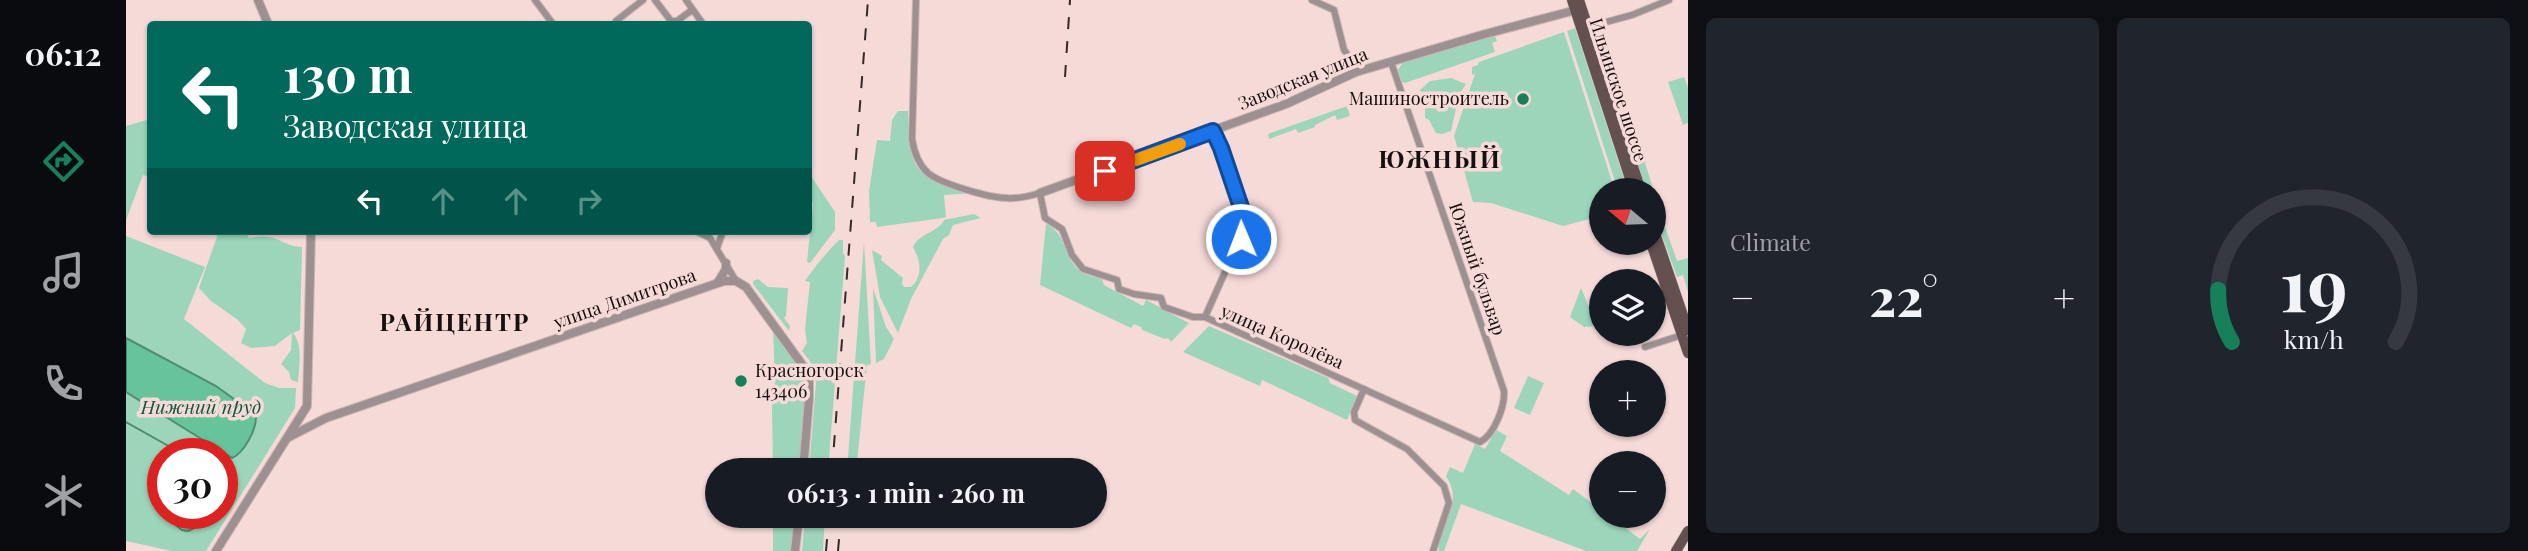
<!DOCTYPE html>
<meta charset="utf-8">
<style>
:root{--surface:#171b24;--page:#20242c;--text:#f1f3f6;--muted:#9ea1a6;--line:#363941;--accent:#17805b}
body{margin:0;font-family:"Playfair Display",serif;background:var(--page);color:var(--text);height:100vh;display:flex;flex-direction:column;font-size:26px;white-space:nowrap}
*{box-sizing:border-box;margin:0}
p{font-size:23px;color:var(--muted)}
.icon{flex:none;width:38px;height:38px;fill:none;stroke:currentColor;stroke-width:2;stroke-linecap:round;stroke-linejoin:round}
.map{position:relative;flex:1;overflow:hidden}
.panel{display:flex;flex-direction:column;gap:18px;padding:18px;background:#0d0f14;width:840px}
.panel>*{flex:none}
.top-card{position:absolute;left:21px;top:21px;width:665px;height:214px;border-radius:7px;box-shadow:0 2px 5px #0004;background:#00695c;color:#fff;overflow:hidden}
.needle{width:46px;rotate:289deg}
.tools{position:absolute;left:1463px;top:178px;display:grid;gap:14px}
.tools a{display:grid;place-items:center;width:77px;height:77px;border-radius:50%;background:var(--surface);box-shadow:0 2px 5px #0004;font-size:35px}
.speed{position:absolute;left:21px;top:438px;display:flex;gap:14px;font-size:35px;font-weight:700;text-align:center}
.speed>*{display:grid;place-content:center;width:91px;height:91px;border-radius:50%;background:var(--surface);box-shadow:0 2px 5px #0004;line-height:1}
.speed .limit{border:10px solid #d22;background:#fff;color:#111}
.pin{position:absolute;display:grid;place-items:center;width:60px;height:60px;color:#fff;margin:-30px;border-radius:14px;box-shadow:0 4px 10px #0006}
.me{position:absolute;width:77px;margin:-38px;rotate:359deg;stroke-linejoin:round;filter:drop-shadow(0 0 5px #0008)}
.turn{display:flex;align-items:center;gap:24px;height:147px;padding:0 21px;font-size:32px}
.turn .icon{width:91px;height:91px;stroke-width:2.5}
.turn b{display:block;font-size:49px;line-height:60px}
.lanes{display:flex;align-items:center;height:66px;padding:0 21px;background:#0003;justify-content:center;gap:35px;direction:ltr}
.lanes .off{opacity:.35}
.big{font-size:52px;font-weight:700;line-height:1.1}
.panel .widget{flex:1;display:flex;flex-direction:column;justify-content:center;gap:10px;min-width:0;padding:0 24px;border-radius:10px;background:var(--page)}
.panel .dial{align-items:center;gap:0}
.dial svg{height:182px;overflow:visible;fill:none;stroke:var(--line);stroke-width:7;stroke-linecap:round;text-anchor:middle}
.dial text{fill:var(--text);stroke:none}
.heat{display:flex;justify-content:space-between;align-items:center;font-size:38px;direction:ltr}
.panel .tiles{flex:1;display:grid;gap:18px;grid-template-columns:repeat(2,1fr)}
.trip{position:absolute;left:579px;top:458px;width:402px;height:70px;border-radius:35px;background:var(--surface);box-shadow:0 2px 5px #0004;font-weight:700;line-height:70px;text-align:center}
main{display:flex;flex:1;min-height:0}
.tab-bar{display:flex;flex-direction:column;width:126px;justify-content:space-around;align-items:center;background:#090b0e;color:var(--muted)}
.tab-bar .icon{width:49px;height:49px}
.tab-bar .current{color:var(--accent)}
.tab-bar b{font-size:32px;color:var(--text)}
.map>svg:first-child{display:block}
.green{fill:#9dd5ba;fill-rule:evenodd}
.water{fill:#67c39a;stroke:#4f8d70;stroke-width:2}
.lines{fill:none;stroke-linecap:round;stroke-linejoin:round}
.stream{stroke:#4f8d70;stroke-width:2}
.minor-casing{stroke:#cdb5b4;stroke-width:8}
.tertiary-casing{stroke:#cdb5b4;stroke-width:10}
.primary-casing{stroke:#cdb5b4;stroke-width:11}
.minor{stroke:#9c9190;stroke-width:6}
.tertiary{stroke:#9c9190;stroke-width:8}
.primary{stroke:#63504f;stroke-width:10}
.rail{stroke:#352a2a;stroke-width:2;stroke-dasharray:12 12;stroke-linecap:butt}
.route-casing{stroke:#114b97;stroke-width:18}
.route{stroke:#1a73e8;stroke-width:12}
.slow{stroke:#f59e0b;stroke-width:12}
.poi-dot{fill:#17805b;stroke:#f5dad8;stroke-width:2.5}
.labels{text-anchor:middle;stroke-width:7;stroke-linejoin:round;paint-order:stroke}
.street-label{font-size:18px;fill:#180f0f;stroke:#f5dad8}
.poi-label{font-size:18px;fill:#180f0f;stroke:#f5dad8;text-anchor:end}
.water-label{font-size:19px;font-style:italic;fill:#10593e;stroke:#f5dad8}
.district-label{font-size:24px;font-weight:bold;letter-spacing:2px;fill:#180f0f;stroke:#f5dad8}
</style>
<main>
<nav class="tab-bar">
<b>06:12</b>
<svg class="icon current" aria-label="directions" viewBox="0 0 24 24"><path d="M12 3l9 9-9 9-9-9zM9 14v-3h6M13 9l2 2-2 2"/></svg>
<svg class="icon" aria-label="music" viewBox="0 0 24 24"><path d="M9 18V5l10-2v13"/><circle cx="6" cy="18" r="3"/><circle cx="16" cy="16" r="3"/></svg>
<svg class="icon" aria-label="phone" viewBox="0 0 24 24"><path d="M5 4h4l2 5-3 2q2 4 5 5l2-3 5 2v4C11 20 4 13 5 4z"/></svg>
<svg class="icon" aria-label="climate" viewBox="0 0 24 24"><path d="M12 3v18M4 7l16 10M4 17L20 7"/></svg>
</nav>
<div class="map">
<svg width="1562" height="551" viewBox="0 0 1562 551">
<rect width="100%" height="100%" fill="#f5dad8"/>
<g class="green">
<path d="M1449 28 1502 191H1492L1441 31Z"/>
<path d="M1476 29 1535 213V215L1528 213V191H1520L1472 39V33Z"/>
<path d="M1438 32 1489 191H1475V216L1437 226 1365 203 1347 202 1328 136 1349 74 1346 75V67L1352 65 1353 62Z"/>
<path d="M1369 36 1371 41 1366 43 1369 52 1279 83 1276 82 1272 70 1277 62Z"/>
<path d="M1558 77 1562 88V123L1557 125 1542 82Z"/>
<path d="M1325 78 1340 84 1333 95 1325 131 1316 134 1310 133 1303 120 1299 118V97L1294 90 1304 81Z"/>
<path d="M1221 106 1224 116 1211 120 1209 115 1189 125V127L1172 133 1170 129 1143 139 1142 134Z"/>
<path d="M772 111H782C784 176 789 176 849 193L818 195 820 217 817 218 751 227 750 222H744L743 191 751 140 764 141 766 120Z"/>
<path d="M24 119V177L17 175 0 220V126Z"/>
<path d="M683 173 709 212V230L684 263 681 262 687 203 683 201Z"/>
<path d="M848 214 855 218 827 225 823 235 817 239 785 299 772 333 754 297 746 250 756 256 755 260 777 278 776 284 778 287H785C798 275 794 260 787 247 793 233 813 232 818 220Z"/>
<path d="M1537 221 1551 261 1562 258V292L1557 275 1551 277 1533 227Z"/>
<path d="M920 224C941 233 937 258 954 271 959 275 969 277 976 279L978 285 1017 306 1020 300C1035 307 1048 316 1063 323L1045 342 1042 338 1039 339 1016 330 1015 327 1008 324 1005 328 914 285Z"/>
<path d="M93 231H119L123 238C153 232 154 246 176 247L174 330 167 333C177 344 173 367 172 382L165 380 163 372 155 364 165 350 166 333 149 346 125 348 115 343 120 329 112 320 85 301 73 288Z"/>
<path d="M0 236 79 267 58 319 139 383 153 388H170L169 408 80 551H46L0 541ZM37 453H96V513H37Z"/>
<path d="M713 240H717V253L719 256 702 471H683L690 383 684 361 676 351 681 343 679 329 684 282 679 281C690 265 700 253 713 240Z"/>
<path d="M738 242 745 364 741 365 730 471H721Z"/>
<path d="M632 279 642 287 662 288 660 316 658 318 664 326 663 331 627 284V281Z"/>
<path d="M747 288 760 327 768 339 758 359 750 363Z"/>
<path d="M1455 288 1471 326 1458 327 1444 317Z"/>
<path d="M1083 326 1202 378 1204 383 1231 396 1221 420 1136 380 1134 386 1057 352Z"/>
<path d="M647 330 678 373 680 380 674 471H647L646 406 649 379Z"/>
<path d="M1402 376 1418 383 1404 415 1388 408Z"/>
<path d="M1370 430 1381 436 1374 451 1443 495 1447 489 1475 510V516H1484L1514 539 1524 529 1511 551H1460L1335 504 1318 551H1313C1309 522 1340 508 1320 476L1324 467 1337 473 1349 444 1359 449Z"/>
<path d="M651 516H669L666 551H647V526L650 524Z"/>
<path d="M679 516H699L697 551H676Z"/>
</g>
<path class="water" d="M0 338 90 386 130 415C131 429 118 453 106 458L0 392Z"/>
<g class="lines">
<g class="stream">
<path d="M0 422 55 453"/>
<path d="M96 470H98"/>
<path d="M47 523 56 530 62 531 68 528 73 513"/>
</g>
<defs>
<g id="minor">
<path d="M409 0 427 24"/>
<path d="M529 0 545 21H551L566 10"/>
<path d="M560 0 577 24"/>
<path d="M790 0 786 139C788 152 792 164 802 173 815 184 864 198 881 198 892 199 904 196 914 193L919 218 936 229 946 255 957 269 991 280 993 289 1008 294 1035 298 1038 307 1067 317H1079L1354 442C1368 435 1379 407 1378 391L1265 62"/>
<path d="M1186 0 1208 10 1218 50 1225 59"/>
<path d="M493 24 490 21 517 0"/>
<path d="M1458 28 1506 15 1543 0"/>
<path d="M570 231 584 238 610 281"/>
<path d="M591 248 597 231"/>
<path d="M1079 317 1120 225 1095 148 1087 131"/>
<path d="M1519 347 1556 335"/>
<path d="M1238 389 1228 412 1229 420 1281 449 1318 486 1323 503 1307 551"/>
</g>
<g id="tertiary">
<path d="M132 0 142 24"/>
<path d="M914 193 1160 104 1230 72 1359 34 1454 9"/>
<path d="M592 282 600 269V263"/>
<path d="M163 437 200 418 598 281H610L620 287 683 374V399L677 471"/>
<path d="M90 551 181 406 185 231"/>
<path d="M669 551 673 516"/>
</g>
<g id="primary">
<path d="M1446 0 1508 191"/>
<path d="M1453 0 1515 191"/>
<path d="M1528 230 1562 330"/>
<path d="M1525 243 1562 353"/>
<path d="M1550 551 1562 531"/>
</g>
</defs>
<use href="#minor" class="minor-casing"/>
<use href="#tertiary" class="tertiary-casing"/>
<use href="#primary" class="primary-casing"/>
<use href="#minor" class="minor"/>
<use href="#tertiary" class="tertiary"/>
<use href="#primary" class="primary"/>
<g class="rail">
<path d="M939 77 944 0"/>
<path d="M706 471 742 0"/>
<path d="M700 551 703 516"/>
<path d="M712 551 715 516"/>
</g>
</g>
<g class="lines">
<defs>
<path id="route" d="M979 171 1087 131 1095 148 1121 225 1115 239"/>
</defs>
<use href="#route" class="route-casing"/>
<use href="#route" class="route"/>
<path class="slow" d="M1010 160 1054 144"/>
</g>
<g class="poi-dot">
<circle cx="1397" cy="99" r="7"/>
<circle cx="615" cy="381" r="7"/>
</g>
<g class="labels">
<g class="street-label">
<text transform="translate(1177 79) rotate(-22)" y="6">Заводская улица</text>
<text transform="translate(1492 90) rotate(72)" y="6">Ильинское шоссе</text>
<text transform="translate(1351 269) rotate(71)" y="6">Южный бульвар</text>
<text transform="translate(499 299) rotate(-19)" y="6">улица Димитрова</text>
<text transform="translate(1156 337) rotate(24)" y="6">улица Королёва</text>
</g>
<g class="poi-label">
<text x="1383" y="105">Машиностроитель</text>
<text x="629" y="377" text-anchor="start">Красногорск<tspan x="629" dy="21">143406</tspan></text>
</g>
<g class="water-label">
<text x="75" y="414">Нижний пруд</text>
</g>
<g class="district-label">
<text x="1314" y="168">ЮЖНЫЙ</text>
<text x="329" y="331">РАЙЦЕНТР</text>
</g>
</g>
</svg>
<div class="tools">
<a><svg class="needle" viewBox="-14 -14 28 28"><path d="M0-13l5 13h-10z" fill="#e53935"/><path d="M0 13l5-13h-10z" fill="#9ea1a6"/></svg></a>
<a><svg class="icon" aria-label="layers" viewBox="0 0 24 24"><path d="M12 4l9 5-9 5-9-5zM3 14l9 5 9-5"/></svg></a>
<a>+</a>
<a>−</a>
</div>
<div class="speed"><div class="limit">30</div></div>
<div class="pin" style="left:979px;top:171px;background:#d93025"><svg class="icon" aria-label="arrive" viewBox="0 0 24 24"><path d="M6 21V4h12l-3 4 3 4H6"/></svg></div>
<svg class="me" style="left:1115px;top:239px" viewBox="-20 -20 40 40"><circle r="17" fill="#1a73e8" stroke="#fff" stroke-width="3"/><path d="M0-11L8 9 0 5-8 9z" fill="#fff"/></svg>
<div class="trip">06:13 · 1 min · 260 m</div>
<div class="top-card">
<div class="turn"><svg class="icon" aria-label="left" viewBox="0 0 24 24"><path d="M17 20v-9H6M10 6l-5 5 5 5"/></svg><div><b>130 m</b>Заводская улица</div></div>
<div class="lanes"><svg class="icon" aria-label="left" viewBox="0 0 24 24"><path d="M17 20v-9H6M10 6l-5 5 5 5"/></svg><svg class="icon off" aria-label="ahead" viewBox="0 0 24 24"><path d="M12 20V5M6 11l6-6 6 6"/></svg><svg class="icon off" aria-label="ahead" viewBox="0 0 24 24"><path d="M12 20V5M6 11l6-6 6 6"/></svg><svg class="icon off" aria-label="right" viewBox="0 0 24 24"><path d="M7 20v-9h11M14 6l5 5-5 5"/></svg></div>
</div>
</div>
<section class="panel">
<div class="tiles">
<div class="widget"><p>Climate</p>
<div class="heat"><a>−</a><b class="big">22°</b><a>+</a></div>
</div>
<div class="widget dial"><svg viewBox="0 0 100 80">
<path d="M14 69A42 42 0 1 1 86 69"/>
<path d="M14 69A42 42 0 0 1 8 46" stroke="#17805b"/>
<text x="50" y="56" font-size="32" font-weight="700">19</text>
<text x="50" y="72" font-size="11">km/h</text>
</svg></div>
</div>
</section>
</main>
